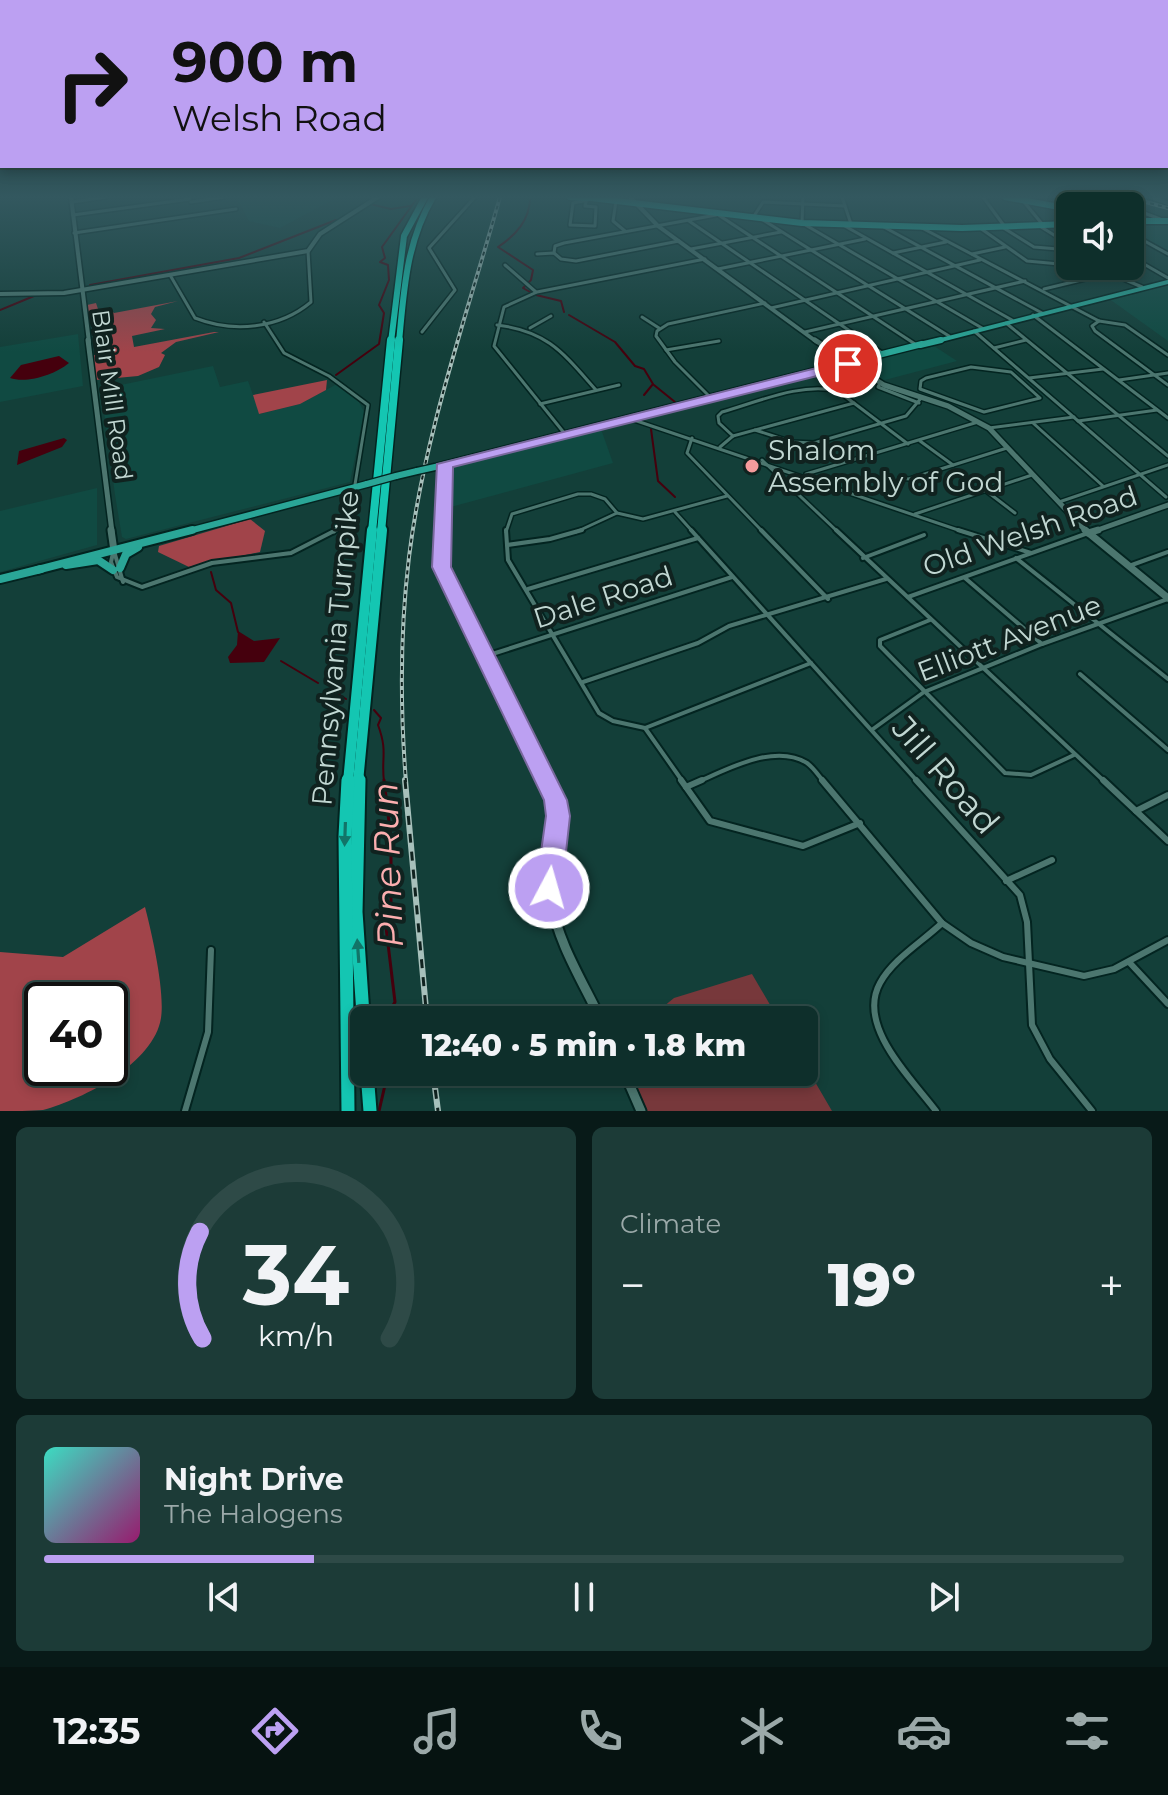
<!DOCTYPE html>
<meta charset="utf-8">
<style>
:root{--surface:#0e2f2b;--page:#1c3b37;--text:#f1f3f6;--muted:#9ba9a9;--line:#2e4a47;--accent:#bca0f2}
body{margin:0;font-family:Montserrat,sans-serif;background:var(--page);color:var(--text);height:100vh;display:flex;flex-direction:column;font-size:30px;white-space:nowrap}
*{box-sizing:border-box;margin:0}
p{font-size:26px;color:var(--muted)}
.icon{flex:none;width:44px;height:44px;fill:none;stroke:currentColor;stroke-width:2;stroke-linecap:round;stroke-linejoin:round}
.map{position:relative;height:1111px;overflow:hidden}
.drawer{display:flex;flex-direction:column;gap:16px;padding:16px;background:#081a18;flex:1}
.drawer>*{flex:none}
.hud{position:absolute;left:0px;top:0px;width:1168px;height:168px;box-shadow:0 4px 12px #0003,0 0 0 2px var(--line);background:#bca0f2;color:#111;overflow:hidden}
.buttons{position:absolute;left:1056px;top:192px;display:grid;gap:16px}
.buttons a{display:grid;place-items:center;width:88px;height:88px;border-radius:12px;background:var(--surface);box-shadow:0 4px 12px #0003,0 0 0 2px var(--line);font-size:40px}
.speed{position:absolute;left:24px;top:982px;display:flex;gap:16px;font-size:40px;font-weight:700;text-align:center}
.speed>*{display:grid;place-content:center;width:104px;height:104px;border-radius:50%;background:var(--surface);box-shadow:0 4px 12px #0003,0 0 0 2px var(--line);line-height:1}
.speed .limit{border:4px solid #111;border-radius:12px;background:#fff;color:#111}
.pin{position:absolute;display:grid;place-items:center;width:68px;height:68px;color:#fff;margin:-34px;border:4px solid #fff;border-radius:50%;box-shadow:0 2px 8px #0007}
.me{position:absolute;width:88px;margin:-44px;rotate:6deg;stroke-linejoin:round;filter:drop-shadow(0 0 6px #0008)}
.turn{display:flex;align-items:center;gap:28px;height:168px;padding:0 40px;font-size:36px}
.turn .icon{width:104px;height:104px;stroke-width:2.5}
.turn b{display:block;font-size:56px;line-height:68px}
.big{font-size:60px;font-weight:800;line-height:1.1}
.drawer .widget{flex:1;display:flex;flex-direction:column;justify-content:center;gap:12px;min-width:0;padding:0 28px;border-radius:12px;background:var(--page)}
.drawer .dial{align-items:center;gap:0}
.dial svg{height:208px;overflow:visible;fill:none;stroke:var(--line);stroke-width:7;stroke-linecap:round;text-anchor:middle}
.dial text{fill:var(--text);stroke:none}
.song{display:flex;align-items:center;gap:24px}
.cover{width:96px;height:96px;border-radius:12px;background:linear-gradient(135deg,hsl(170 70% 55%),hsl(320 70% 35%))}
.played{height:8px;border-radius:4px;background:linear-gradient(90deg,var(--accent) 25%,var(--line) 25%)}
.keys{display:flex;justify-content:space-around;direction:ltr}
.heat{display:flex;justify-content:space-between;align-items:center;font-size:44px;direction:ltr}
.drawer .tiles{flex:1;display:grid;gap:16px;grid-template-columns:1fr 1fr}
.widget:last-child{grid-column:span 2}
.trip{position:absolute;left:350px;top:1006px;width:468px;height:80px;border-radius:12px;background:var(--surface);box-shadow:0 4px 12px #0003,0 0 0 2px var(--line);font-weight:800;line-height:80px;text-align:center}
.tabs{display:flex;height:128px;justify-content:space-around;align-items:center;background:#061311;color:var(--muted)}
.tabs .icon{width:56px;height:56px}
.tabs .on{color:var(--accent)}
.tabs b{font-size:36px;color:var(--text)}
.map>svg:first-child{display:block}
.built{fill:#104a42}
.green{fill:#77383b}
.forest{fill:#a1444a;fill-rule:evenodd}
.water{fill:#45000d}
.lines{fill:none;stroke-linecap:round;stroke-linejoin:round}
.stream-far1{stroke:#45000d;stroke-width:2}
.stream{stroke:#45000d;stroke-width:3}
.street-far2-casing{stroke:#032420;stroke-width:6}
.street-far1-casing{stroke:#032420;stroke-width:8}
.street-casing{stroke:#032420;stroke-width:10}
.secondary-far3-casing{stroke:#032420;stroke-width:7}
.secondary-far2-casing{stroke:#032420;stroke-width:8}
.secondary-far1-casing{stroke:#032420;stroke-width:11}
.secondary-casing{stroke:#032420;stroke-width:13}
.primary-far2-casing{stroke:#032420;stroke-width:7}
.primary-far1-casing{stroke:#032420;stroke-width:9}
.primary-casing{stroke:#032420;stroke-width:12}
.highway-far3-casing{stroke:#032420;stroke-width:9}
.highway-far2-casing{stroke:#032420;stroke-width:11}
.highway-far1-casing{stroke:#032420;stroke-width:14}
.highway-casing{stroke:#032420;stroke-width:17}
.street-far2{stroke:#4c766f;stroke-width:3}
.street-far1{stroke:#4c766f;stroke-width:4}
.street{stroke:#4c766f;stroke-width:6}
.secondary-far3{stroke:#4c766f;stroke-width:4}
.secondary-far2{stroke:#4c766f;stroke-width:5}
.secondary-far1{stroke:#4c766f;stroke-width:7}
.secondary{stroke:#4c766f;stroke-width:9}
.primary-far2{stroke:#2aa697;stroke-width:4}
.primary-far1{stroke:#2aa697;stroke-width:6}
.primary{stroke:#2aa697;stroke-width:8}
.highway-far3{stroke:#14c6b2;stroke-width:6}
.highway-far2{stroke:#14c6b2;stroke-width:8}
.highway-far1{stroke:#14c6b2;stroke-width:10}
.highway{stroke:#14c6b2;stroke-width:13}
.rail-far1-casing{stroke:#a7c0bb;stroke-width:4}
.rail-casing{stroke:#a7c0bb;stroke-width:6}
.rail-far1{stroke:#10221f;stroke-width:2;stroke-dasharray:4;stroke-linecap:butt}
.rail{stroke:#10221f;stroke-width:3;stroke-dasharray:9;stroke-linecap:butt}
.primary-bridge-casing{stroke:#032420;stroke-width:9;stroke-linecap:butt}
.primary-bridge{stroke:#2aa697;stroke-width:6}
.oneway{fill:#127468}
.route{fill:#bca0f2;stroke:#7a689d;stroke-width:2}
.poi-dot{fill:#f59b9c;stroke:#10221f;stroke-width:3}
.labels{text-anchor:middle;stroke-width:8;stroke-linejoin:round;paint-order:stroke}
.far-street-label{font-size:24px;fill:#c1d7d2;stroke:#10221f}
.poi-label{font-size:28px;fill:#c1d7d2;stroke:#10221f;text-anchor:start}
.street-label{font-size:28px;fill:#c1d7d2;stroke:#10221f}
.near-street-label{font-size:34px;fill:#c1d7d2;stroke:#10221f}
.near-water-label{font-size:36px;font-style:italic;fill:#fcaeaf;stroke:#10221f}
</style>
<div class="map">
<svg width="1168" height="1111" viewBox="0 0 1168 1111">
<rect width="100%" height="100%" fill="#133f39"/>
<g class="built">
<path d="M236 197H338L280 228 249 221Z"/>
<path d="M1138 223 1168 224V253L1130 232V228L1140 227Z"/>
<path d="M1168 284V341L1108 298 1130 294Z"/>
<path d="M78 334 83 386 0 402V347Z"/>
<path d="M931 344 957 361 881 381 857 365Z"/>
<path d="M213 366 220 387 248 381 260 414 300 404 337 384 358 400 364 412 350 482 126 539 122 537 115 495 101 389Z"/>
<path d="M601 429 613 463 447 508 453 466Z"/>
<path d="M97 488V545L0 572V511Z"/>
</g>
<g class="green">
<path d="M752 974 779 1020H647L674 998Z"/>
<path d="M804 1063 832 1111H647L629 1072H804Z"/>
</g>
<g class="forest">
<path d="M178 301 155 307 151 314 156 320 151 328 165 329 132 336 134 347 214 332H219L176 342 161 353 165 355 159 367 138 376 95 380 92 356 111 350 112 324 103 316 90 319 87 305 96 303 98 309H110L114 313Z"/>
<path d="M327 380 326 390 300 404 259 414 253 395Z"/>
<path d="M250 519 265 531 260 552 189 567 158 552 159 546Z"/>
<path d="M145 907C152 934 165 991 161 1018 154 1063 84 1099 43 1110 31 1111 13 1111 0 1111V952L63 957ZM110 1000V1068H42V1000Z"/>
</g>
<g class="water">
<path d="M59 356 69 363C56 374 27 384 10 378L21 365Z"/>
<path d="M64 438 67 440 62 447 17 465 19 451Z"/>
<path d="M238 631 254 641 280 638 264 662 230 663 228 657 237 645Z"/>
</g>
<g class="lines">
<g class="stream-far1">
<path d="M530 197C530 220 516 235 498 247L533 270 531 280 523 288 530 292"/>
<path d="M1095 197 1114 203"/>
<path d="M370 204 391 209 410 206"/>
<path d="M351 216 365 208"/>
<path d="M90 285 239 258 336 220"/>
<path d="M536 295 561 301 564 312"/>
<path d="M0 310 34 296"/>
<path d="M569 315 615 342 635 366 644 369 653 384 644 395"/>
<path d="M336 375 379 344 384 313 379 305 389 280 388 265 380 262 385 258 382 247 418 197"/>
<path d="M654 385 675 402"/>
<path d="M651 429 658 481 675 497"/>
<path d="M211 572 216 590 231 603 238 632"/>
<path d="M281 661 318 683"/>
<path d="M335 692 346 699"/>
<path d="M374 710 381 718 378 725C388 752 381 757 384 782"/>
</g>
<g class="stream">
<path d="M384 780 391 839V915L386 927 395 1002 384 1020"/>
<path d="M379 1111 388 1072"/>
</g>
<defs>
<g id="street-far2">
<path d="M803 197 802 223 982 328"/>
<path d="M842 197 851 224"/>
<path d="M983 197 1005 227"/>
<path d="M1102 197 1160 219"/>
<path d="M616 201 613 221 625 231"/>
<path d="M72 202 106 197"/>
<path d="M191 202 224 197"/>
<path d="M586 202 585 206 596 207 595 226 570 225 573 203 588 200"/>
<path d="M1024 202 1043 225"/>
<path d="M1075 206 1089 197"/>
<path d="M717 214 915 344"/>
<path d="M73 215 190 199"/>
<path d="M754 216 763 202 845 206"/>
<path d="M763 220 949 336"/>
<path d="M689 221 882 353"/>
<path d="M843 225 1012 320"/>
<path d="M1038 225 1070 245"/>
<path d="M882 226 1042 313"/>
<path d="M1002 227 1034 247 1070 250"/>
<path d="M922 228 1099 321 1125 325 1168 355"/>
<path d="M980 228 1027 261 1070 265"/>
<path d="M74 233 236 209"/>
<path d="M1130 233 1168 254"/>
<path d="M691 249 781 232"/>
<path d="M554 253 555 246 564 243 716 215"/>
<path d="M893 253 946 242"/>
<path d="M537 254 554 253 561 259 576 261 679 241"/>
<path d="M972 254 1005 247"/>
<path d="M1130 256 1168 278"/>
<path d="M505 265 536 292"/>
<path d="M1093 266 1142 287"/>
<path d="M718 269 865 239"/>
<path d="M170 275 195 318C233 333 279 329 311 302L308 251"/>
<path d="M1044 289 1110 273"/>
<path d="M771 308 980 260"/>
<path d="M1033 315 1168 418"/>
<path d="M642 317 659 328"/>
<path d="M1099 321 1092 326 1095 331 1168 385"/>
<path d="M264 322 284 353 329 376 368 405 351 509 334 532"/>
<path d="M1006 323 1168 456"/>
<path d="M497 325C548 331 564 354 596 390"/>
<path d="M530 328 551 316"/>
<path d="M974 331 1166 497"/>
<path d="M422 332 455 290 429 248 475 197"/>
<path d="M805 332 1025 281"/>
<path d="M994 348 1026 340"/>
<path d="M666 350 719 341"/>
<path d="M971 367 1011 372 1040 398 984 412 920 389 921 381 926 378Z"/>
<path d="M1029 378 1103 369"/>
<path d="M1119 380 1168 373"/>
<path d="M880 383 878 387 919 403"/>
<path d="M709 396 675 362 656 336 657 331 668 324 765 303"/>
<path d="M540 404 619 385"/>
<path d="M631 419 964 532"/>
<path d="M1078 421 1157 410"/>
<path d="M1033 423 1103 486"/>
<path d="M989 428 1074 417"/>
<path d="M755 430 792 442 814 443 906 416 922 397"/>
<path d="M565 434 494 346 504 307 537 292 705 259"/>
<path d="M733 436 854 403"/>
<path d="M692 438 687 453 763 532"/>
<path d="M920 441 953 465"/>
<path d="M720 447 733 436 719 423 718 416 722 412C758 402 801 382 838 391L908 444"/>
<path d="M762 460 838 532"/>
<path d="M806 474 978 422"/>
<path d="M900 478 909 479 1007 448"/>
<path d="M985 490 1015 513"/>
<path d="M1059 502 1168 465"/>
<path d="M675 512 693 532"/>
<path d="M915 514 1032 475"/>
<path d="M506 532 512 514 578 494H591L605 499 617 513 643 519 727 496"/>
<path d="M576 532 617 513"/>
</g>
<g id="street-far1">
<path d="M506 530 508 560 599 713 613 721 645 728 683 782"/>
<path d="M691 530 918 782"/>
<path d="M761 530 828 599"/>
<path d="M836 530 1105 782"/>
<path d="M958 530 1031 553"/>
<path d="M507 545 550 539 582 530"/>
<path d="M114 551 123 582"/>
<path d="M113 553 111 562 117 577 142 587 212 563 291 553 336 530"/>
<path d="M863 558 924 535"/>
<path d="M1016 558 1168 679"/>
<path d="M1129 566 1168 552"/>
<path d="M965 578 1042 644"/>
<path d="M528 589 698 538"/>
<path d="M908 597 1088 533"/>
<path d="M930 620 880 640V646L1005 773 1031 775 1074 755"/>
<path d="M486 656 732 577"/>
<path d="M1080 674 1168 750"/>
<path d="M583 682 698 643 729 626 886 579"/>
<path d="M645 728 811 663"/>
<path d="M873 729 924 692 1042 644 1168 599"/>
<path d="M698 782C727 769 775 743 807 763 813 767 819 776 824 782"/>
</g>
<g id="street">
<path d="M681 780 710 821 803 846 860 823"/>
<path d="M822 780 942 923 971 943 1003 957 1084 976 1114 969 1168 940"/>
<path d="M916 780 1020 895 1027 922 1032 1025 1050 1059 1092 1111"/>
<path d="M1103 780 1168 841"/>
<path d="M686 787 702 780"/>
<path d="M1136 811 1168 795"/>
<path d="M1006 881 1052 860"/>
<path d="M1129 962 1168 1004"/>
<path d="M185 1111 208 1032 211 950"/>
<path d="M936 1111C912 1079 856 1026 880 983 893 959 922 942 942 923"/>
</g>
<g id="secondary-far3">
<path d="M71 197 89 342"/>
<path d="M630 197 658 226 817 342"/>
<path d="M1151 197 1168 203"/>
<path d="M0 294 64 293 308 251 320 234 378 197"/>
</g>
<g id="secondary-far2">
<path d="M88 340 112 532"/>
<path d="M815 340 884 385 948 406 989 428 1087 532"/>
<path d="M444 532 445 464"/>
<path d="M1092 532 1168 505"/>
</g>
<g id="secondary-far1">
<path d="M111 530 114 551"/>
<path d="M444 530 443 573 546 782"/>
<path d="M1085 530 1168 598"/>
<path d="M1088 533 1098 530"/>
</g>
<g id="secondary">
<path d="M545 780C567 824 543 856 551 901 558 943 583 982 601 1020"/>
<path d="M624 1072 641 1111"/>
</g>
<path id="primary-far2" d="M933 342 1168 282"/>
<g id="primary-far1">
<path d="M920 345 941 340"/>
<path d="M435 467 922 344"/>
<path d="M396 476 417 471"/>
<path d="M185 532 367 484"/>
</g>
<g id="primary">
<path d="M66 565 98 560 113 570"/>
<path d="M120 568 126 554 138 547"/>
<path d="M37 570 192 530"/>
<path d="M0 579 41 569"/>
</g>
<g id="highway-far3">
<path d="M570 197 587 198"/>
<path d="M583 197 802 223 962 228 1070 224"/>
<path d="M1005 197 1070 209"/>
<path d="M1130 221H1168"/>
<path d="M391 342 404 236 425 197"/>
<path d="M399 342C404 290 406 243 433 197"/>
</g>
<g id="highway-far2">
<path d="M372 532 391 340"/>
<path d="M381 532 399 340"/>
</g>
<g id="highway-far1">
<path d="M348 782 372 530"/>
<path d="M358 782 382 530"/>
</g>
<g id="highway">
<path d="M359 780 356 912 364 1029"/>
<path d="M367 1072 370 1111"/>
<path d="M348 1111 345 836 348 780"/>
</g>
</defs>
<use href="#street-far2" class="street-far2-casing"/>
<use href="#street-far1" class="street-far1-casing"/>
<use href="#street" class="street-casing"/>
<use href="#secondary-far3" class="secondary-far3-casing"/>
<use href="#secondary-far2" class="secondary-far2-casing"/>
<use href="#secondary-far1" class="secondary-far1-casing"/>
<use href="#secondary" class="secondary-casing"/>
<use href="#primary-far2" class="primary-far2-casing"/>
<use href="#primary-far1" class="primary-far1-casing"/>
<use href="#primary" class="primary-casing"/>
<use href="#highway-far3" class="highway-far3-casing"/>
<use href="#highway-far2" class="highway-far2-casing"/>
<use href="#highway-far1" class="highway-far1-casing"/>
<use href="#highway" class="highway-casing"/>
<use href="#street-far2" class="street-far2"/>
<use href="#street-far1" class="street-far1"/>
<use href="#street" class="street"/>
<use href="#secondary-far3" class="secondary-far3"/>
<use href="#secondary-far2" class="secondary-far2"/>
<use href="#secondary-far1" class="secondary-far1"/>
<use href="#secondary" class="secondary"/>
<use href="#primary-far2" class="primary-far2"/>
<use href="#primary-far1" class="primary-far1"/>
<use href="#primary" class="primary"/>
<use href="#highway-far3" class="highway-far3"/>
<use href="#highway-far2" class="highway-far2"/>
<use href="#highway-far1" class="highway-far1"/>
<use href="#highway" class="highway"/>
<defs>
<g id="rail-far1">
<path d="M1127 197 1168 208"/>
<path d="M406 782C400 707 400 632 409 557 424 435 467 315 500 197"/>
</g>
<g id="rail">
<path d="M405 780 427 1020"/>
<path d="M433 1072 438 1111"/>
</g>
</defs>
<use href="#rail-far1" class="rail-far1-casing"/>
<use href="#rail" class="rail-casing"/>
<use href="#rail-far1" class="rail-far1"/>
<use href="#rail" class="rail"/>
<defs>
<g id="primary-bridge">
<path d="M417 471 435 467"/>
<path d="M367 484 396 476"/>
</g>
</defs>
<use href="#primary-bridge" class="primary-bridge-casing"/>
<use href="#primary-bridge" class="primary-bridge"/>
</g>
<defs><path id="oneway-solid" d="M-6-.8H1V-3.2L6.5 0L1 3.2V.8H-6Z" transform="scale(2)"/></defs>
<g class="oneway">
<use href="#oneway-solid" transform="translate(345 834) rotate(92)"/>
<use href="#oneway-solid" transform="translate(358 951) rotate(-94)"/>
</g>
<linearGradient id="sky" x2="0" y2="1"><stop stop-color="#0a231f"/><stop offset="0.56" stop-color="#33585f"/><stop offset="1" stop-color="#33585f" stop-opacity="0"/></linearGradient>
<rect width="1168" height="352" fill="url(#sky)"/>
<path class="route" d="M848 360 855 364 853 367 453 467 451 567 567 800 570 816 562 888 558 896 549 899 540 896 536 888 546 816 544 800 432 567 437 464Z"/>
<circle class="poi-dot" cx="752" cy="466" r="8"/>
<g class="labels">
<g class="far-street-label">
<text transform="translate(112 395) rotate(82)" y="8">Blair Mill Road</text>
</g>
<g class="poi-label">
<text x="768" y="460">Shalom<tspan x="768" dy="32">Assembly of God</tspan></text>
</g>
<g class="street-label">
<text transform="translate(1030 531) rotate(-19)" y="10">Old Welsh Road</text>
<text transform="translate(603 597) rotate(-18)" y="10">Dale Road</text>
<text transform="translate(1009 638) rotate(-21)" y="10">Elliott Avenue</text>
<text transform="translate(335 648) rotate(-85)" y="10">Pennsylvania Turnpike</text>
</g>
<g class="near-street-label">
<text transform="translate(946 775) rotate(49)" y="12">Jill Road</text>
</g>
<g class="near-water-label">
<text transform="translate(387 865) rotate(-92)" y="13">Pine Run</text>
</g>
</g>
</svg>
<div class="buttons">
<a><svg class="icon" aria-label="sound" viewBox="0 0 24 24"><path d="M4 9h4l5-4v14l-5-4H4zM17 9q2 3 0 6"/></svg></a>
</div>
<div class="speed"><div class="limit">40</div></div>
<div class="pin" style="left:848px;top:364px;background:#d93025"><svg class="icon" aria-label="arrive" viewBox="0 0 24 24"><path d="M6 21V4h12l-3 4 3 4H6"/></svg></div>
<svg class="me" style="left:549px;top:888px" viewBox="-20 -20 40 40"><circle r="17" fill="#bca0f2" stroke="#fff" stroke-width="3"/><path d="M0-11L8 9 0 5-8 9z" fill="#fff"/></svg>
<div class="trip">12:40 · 5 min · 1.8 km</div>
<div class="hud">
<div class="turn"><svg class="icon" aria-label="right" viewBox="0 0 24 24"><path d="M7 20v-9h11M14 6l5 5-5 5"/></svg><div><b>900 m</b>Welsh Road</div></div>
</div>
</div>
<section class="drawer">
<div class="tiles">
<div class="widget dial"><svg viewBox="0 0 100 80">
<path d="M14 69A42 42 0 1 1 86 69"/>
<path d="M14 69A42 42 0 0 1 13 28" stroke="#bca0f2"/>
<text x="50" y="56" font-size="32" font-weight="700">34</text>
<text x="50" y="72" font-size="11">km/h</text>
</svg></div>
<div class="widget"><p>Climate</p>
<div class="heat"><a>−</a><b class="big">19°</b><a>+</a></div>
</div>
<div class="widget">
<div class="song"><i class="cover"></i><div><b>Night Drive</b><p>The Halogens</p></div></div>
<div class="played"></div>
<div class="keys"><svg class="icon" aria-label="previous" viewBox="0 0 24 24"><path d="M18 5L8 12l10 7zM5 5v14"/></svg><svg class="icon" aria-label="pause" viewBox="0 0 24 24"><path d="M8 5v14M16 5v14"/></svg><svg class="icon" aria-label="next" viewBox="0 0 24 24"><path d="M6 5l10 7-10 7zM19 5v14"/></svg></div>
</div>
</div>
</section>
<nav class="tabs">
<b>12:35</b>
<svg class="icon on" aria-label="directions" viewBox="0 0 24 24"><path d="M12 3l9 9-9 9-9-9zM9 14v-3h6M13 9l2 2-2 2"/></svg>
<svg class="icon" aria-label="music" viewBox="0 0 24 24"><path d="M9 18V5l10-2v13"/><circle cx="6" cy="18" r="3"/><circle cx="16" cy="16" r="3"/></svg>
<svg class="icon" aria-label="phone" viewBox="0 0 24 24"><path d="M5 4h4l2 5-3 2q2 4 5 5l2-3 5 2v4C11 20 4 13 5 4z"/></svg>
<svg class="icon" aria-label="climate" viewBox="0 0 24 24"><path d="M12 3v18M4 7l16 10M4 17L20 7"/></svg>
<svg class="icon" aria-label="car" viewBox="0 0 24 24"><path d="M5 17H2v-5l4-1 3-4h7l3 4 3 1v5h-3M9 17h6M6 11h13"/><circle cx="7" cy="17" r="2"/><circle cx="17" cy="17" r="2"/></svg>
<svg class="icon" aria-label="filters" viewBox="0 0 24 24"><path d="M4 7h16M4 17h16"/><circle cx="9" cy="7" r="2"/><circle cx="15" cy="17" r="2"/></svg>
</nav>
